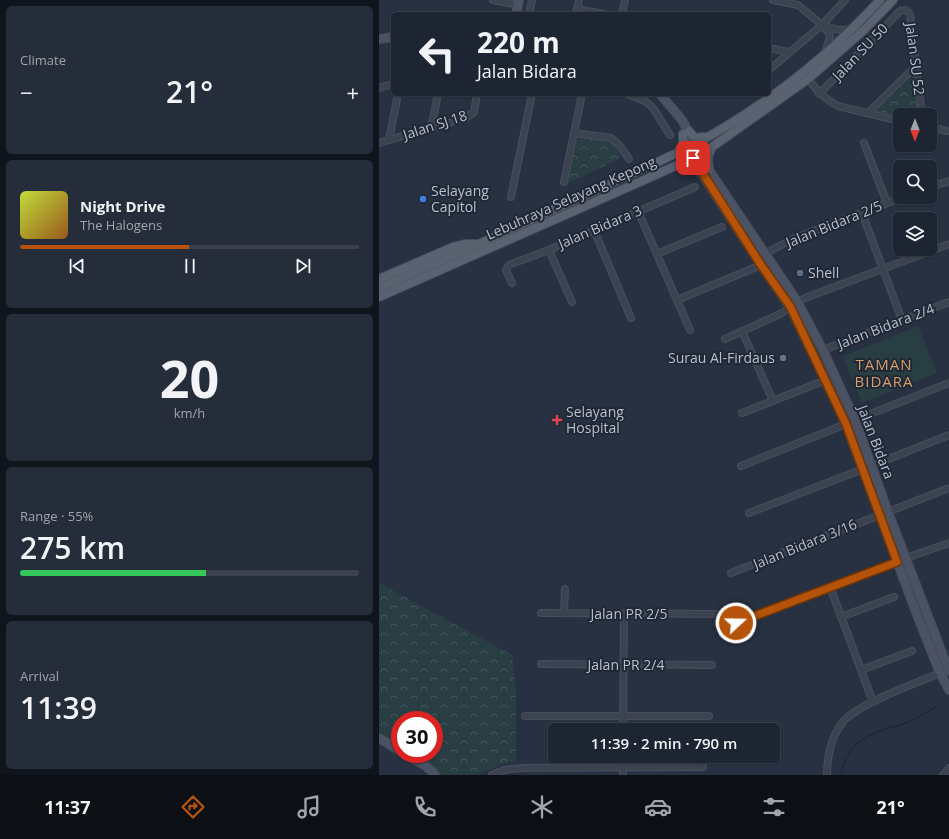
<!DOCTYPE html>
<meta charset="utf-8">
<style>
:root{--surface:#1d2532;--page:#252d3a;--text:#f1f3f6;--muted:#a0a5ac;--line:#3b424d;--accent:#b45309}
body{margin:0;font-family:"Open Sans",sans-serif;background:var(--page);color:var(--text);height:100vh;display:flex;flex-direction:column;font-size:15px;white-space:nowrap}
*{box-sizing:border-box;margin:0}
p{font-size:13px;color:var(--muted)}
.icon{flex:none;width:22px;height:22px;fill:none;stroke:currentColor;stroke-width:2;stroke-linecap:round;stroke-linejoin:round}
.map{position:relative;flex:1;overflow:hidden}
.drawer{display:flex;flex-direction:column;gap:6px;padding:6px;background:#10141c;width:379px}
.drawer>*{flex:none}
.top-card{position:absolute;left:12px;top:12px;width:380px;height:84px;border-radius:6px;box-shadow:0 1px 3px #0004,0 0 0 1px var(--line);background:#1d2532;color:var(--text);overflow:hidden}
.needle{width:26px;rotate:180deg}
.fabs{position:absolute;left:514px;top:108px;display:grid;gap:8px}
.fabs a{display:grid;place-items:center;width:44px;height:44px;border-radius:6px;background:var(--surface);box-shadow:0 1px 3px #0004,0 0 0 1px var(--line);font-size:20px}
.speed{position:absolute;left:12px;top:711px;display:flex;gap:8px;font-size:20px;font-weight:700;text-align:center}
.speed>*{display:grid;place-content:center;width:52px;height:52px;border-radius:50%;background:var(--surface);box-shadow:0 1px 3px #0004,0 0 0 1px var(--line);line-height:1}
.speed .limit{border:6px solid #d22;background:#fff;color:#111}
.pin{position:absolute;display:grid;place-items:center;width:34px;height:34px;color:#fff;margin:-17px;border-radius:8px;box-shadow:0 2px 6px #0006}
.me{position:absolute;width:44px;margin:-22px;rotate:69deg;stroke-linejoin:round;filter:drop-shadow(0 0 3px #0008)}
.turn{display:flex;align-items:center;gap:14px;height:84px;padding:0 20px;font-size:18px}
.turn .icon{width:52px;height:52px;stroke-width:2.5}
.turn b{display:block;font-size:28px;line-height:34px}
.big{font-size:30px;font-weight:600;line-height:1.1}
.drawer .widget{flex:1;display:flex;flex-direction:column;justify-content:center;gap:6px;min-width:0;padding:0 14px;border-radius:6px;background:var(--page)}
.drawer .dial{align-items:center;gap:0}
.dial b{font-size:52px;line-height:1}
.song{display:flex;align-items:center;gap:12px}
.cover{width:48px;height:48px;border-radius:6px;background:linear-gradient(135deg,hsl(70 70% 55%),hsl(30 70% 35%))}
.played{height:4px;border-radius:2px;background:linear-gradient(90deg,var(--accent) 50%,var(--line) 50%)}
.keys{display:flex;justify-content:space-around;direction:ltr}
.heat{display:flex;justify-content:space-between;align-items:center;font-size:22px;direction:ltr}
.charge{height:6px;border-radius:3px;background:linear-gradient(90deg,#34c759 55%,var(--line) 0)}
.trip{position:absolute;left:169px;top:723px;width:232px;height:40px;border-radius:6px;background:var(--surface);box-shadow:0 1px 3px #0004,0 0 0 1px var(--line);font-weight:600;line-height:40px;text-align:center}
.tabs{display:flex;height:64px;justify-content:space-around;align-items:center;background:#0c0f14;color:var(--muted)}
.tabs .icon{width:28px;height:28px}
.tabs .active{color:var(--accent)}
.tabs b{font-size:18px;color:var(--text)}
main{display:flex;flex:1;min-height:0}
.map>svg:first-child{display:block}
.forest{fill:url(#forest-crowns)}
.pitch{fill:#293e43}
.lines{fill:none;stroke-linecap:round;stroke-linejoin:round}
.stream{stroke:#1a2840;stroke-width:1.5}
.street-casing{stroke:#454c5b;stroke-width:8}
.secondary-casing{stroke:#454c5b;stroke-width:10}
.primary-casing{stroke:#454c5b;stroke-width:10}
.street{stroke:#3b4351;stroke-width:5.5}
.secondary{stroke:#4a5264;stroke-width:8}
.primary{stroke:#5a6271;stroke-width:8}
.route-casing{stroke:#753606;stroke-width:10}
.route{stroke:#b45309;stroke-width:7}
.shop-dot{fill:#3f7fe0;stroke:#202837;stroke-width:1.5}
.service-dot{fill:#5c6f8a;stroke:#202837;stroke-width:1.5}
.worship-dot{fill:#6b7280;stroke:#202837;stroke-width:1.5}
.health-dot{fill:#e0444e;stroke:#202837;stroke-width:1.5}
.labels{text-anchor:middle;stroke-width:4;stroke-linejoin:round;paint-order:stroke}
.street-label{font-size:14px;fill:#b9bfcb;stroke:#202837}
.poi-label{font-size:14px;fill:#b9bfcb;stroke:#202837;text-anchor:start}
.neighbourhood-label{font-size:15px;letter-spacing:1px;fill:#d49e6b;stroke:#202837}
</style>
<main>
<section class="drawer">
<div class="widget"><p>Climate</p>
<div class="heat"><a>−</a><b class="big">21°</b><a>+</a></div>
</div>
<div class="widget">
<div class="song"><i class="cover"></i><div><b>Night Drive</b><p>The Halogens</p></div></div>
<div class="played"></div>
<div class="keys"><svg class="icon" aria-label="previous" viewBox="0 0 24 24"><path d="M18 5L8 12l10 7zM5 5v14"/></svg><svg class="icon" aria-label="pause" viewBox="0 0 24 24"><path d="M8 5v14M16 5v14"/></svg><svg class="icon" aria-label="next" viewBox="0 0 24 24"><path d="M6 5l10 7-10 7zM19 5v14"/></svg></div>
</div>
<div class="widget dial"><b>20</b><p>km/h</p></div>
<div class="widget"><p>Range · 55%</p><b class="big">275 km</b><div class="charge"></div></div>
<div class="widget"><p>Arrival</p><b class="big">11:39</b></div>
</section>
<div class="map">
<svg width="570" height="775" viewBox="0 0 570 775">
<defs>
<pattern id="forest-crowns" width="20" height="18" patternUnits="userSpaceOnUse"><rect width="20" height="18" fill="#293e43"/><path d="M2 6a3 3 0 1 1 6 0M12 15a3 3 0 1 1 6 0" fill="none" stroke="#46585d"/></pattern>
</defs>
<rect width="100%" height="100%" fill="#273142"/>
<g class="forest">
<path d="M535 75 539 115 521 116 497 111Z"/>
<path d="M203 137 230 142 235 145 242 158 188 184 197 143 199 139Z"/>
<path d="M0 583 133 655 137 689V761L123 764 97 775H63L51 766 32 754H55V720H21V747L0 734Z"/>
</g>
<path class="pitch" d="M539 326 558 373 483 403 464 356Z"/>
<g class="lines">
<path class="stream" d="M462 775C466 748 482 738 506 729 511 727 517 727 521 725 534 721 546 713 557 707"/>
<defs>
<g id="street">
<path d="M114 0 139 5"/>
<path d="M394 0 419 5 443 25 450 33 451 37 446 53"/>
<path d="M198 9 225 14"/>
<path d="M150 14 153 0"/>
<path d="M197 14 200 0"/>
<path d="M243 14 246 0"/>
<path d="M443 25C455 28 459 32 472 29"/>
<path d="M390 48 410 52"/>
<path d="M390 70 443 25 466 0"/>
<path d="M427 77C437 89 445 99 459 106L521 121"/>
<path d="M0 88 14 84"/>
<path d="M248 94 266 101 274 108 291 135"/>
<path d="M440 94 521 11 527 10 531 14 543 115"/>
<path d="M489 113 537 66"/>
<path d="M551 127 568 131"/>
<path d="M52 128 59 94"/>
<path d="M195 133 232 138 240 145 250 159"/>
<path d="M10 140 19 94"/>
<path d="M0 143 87 118 95 112 98 94"/>
<path d="M485 143 508 203"/>
<path d="M185 182 203 94"/>
<path d="M551 187 570 181"/>
<path d="M132 197 153 94"/>
<path d="M259 211 311 330"/>
<path d="M483 213 523 320"/>
<path d="M215 230 252 318"/>
<path d="M170 250 193 302"/>
<path d="M278 254 343 227"/>
<path d="M133 283 127 270 129 266 132 264 170 250 316 187"/>
<path d="M298 300 382 265 384 264 385 254 416 238 524 197"/>
<path d="M363 331 394 401"/>
<path d="M346 339 401 314 426 298 570 244"/>
<path d="M444 350 570 302"/>
<path d="M363 413 447 380"/>
<path d="M476 420 570 383"/>
<path d="M362 466 467 424"/>
<path d="M492 466 570 435"/>
<path d="M370 513 484 469"/>
<path d="M527 558 570 543"/>
<path d="M352 573 570 488"/>
<path d="M451 587 494 702"/>
<path d="M162 613 339 614"/>
<path d="M185 613 186 589"/>
<path d="M462 617 515 597"/>
<path d="M357 623 518 562"/>
<path d="M162 664 333 665"/>
<path d="M482 670 533 651"/>
<path d="M146 716H330"/>
<path d="M244 730 245 614"/>
<path d="M113 775 125 770 142 768 324 767"/>
<path d="M244 775V756"/>
<path d="M448 775C448 758 452 737 463 723 477 704 538 683 561 673"/>
<path d="M564 775 570 768"/>
</g>
<g id="secondary">
<path d="M137 14 140 0"/>
<path d="M0 39 14 37"/>
<path d="M281 94 303 120 330 170 418 301 444 350 476 420 509 512 570 671"/>
<path d="M306 142 323 174 382 265 411 307 447 380 467 424 538 615 561 673 570 690"/>
<path d="M0 738 21 751"/>
<path d="M26 754 47 766 56 775"/>
</g>
<g id="primary">
<path d="M310 131 316 138 325 137"/>
<path d="M299 152 304 146V134"/>
<path d="M301 165 313 166 323 174"/>
<path d="M330 170 329 157 333 147"/>
<path d="M0 279 74 247 86 244H96"/>
<path d="M0 288 100 244 309 148C381 110 446 60 501 0"/>
<path d="M0 297 263 181 314 158 333 147 429 79 485 30 514 0"/>
</g>
</defs>
<use href="#street" class="street-casing"/>
<use href="#secondary" class="secondary-casing"/>
<use href="#primary" class="primary-casing"/>
<use href="#street" class="street"/>
<use href="#secondary" class="secondary"/>
<use href="#primary" class="primary"/>
</g>
<g class="lines">
<defs>
<path id="route" d="M314 158 382 265 411 306 467 424 518 562 357 623"/>
</defs>
<use href="#route" class="route-casing"/>
<use href="#route" class="route"/>
</g>
<circle class="shop-dot" cx="44" cy="199" r="4"/>
<circle class="service-dot" cx="421" cy="273" r="4"/>
<circle class="worship-dot" cx="404" cy="358" r="4"/>
<path class="health-dot" d="M176 414h4v4h4v4h-4v4h-4v-4h-4v-4h4z"/>
<g class="labels">
<g class="street-label">
<text transform="translate(481 52) rotate(-46)" y="5">Jalan SU 50</text>
<text transform="translate(536 59) rotate(83)" y="5">Jalan SU 52</text>
<text transform="translate(56 125) rotate(-18)" y="5">Jalan SJ 18</text>
<text transform="translate(192 198) rotate(-24)" y="5">Lebuhraya Selayang Kepong</text>
<text transform="translate(455 224) rotate(-22)" y="5">Jalan Bidara 2/5</text>
<text transform="translate(221 227) rotate(-23)" y="5">Jalan Bidara 3</text>
<text transform="translate(507 326) rotate(-21)" y="5">Jalan Bidara 2/4</text>
<text transform="translate(497 442) rotate(69)" y="5">Jalan Bidara</text>
<text transform="translate(426 544) rotate(-22)" y="5">Jalan Bidara 3/16</text>
<text x="250" y="619">Jalan PR 2/5</text>
<text x="247" y="670">Jalan PR 2/4</text>
</g>
<g class="poi-label">
<text x="52" y="196">Selayang<tspan x="52" dy="16">Capitol</tspan></text>
<text x="429" y="278">Shell</text>
<text x="396" y="363" text-anchor="end">Surau Al-Firdaus</text>
<text x="187" y="417">Selayang<tspan x="187" dy="16">Hospital</tspan></text>
</g>
<g class="neighbourhood-label">
<text x="505" y="370">TAMAN<tspan x="505" dy="17">BIDARA</tspan></text>
</g>
</g>
</svg>
<div class="fabs">
<a><svg class="needle" viewBox="-14 -14 28 28"><path d="M0-13l5 13h-10z" fill="#e53935"/><path d="M0 13l5-13h-10z" fill="#a0a5ac"/></svg></a>
<a><svg class="icon" aria-label="search" viewBox="0 0 24 24"><circle cx="10" cy="10" r="6"/><path d="M15 15l6 6"/></svg></a>
<a><svg class="icon" aria-label="layers" viewBox="0 0 24 24"><path d="M12 4l9 5-9 5-9-5zM3 14l9 5 9-5"/></svg></a>
</div>
<div class="speed"><div class="limit">30</div></div>
<div class="pin" style="left:314px;top:158px;background:#d93025"><svg class="icon" aria-label="arrive" viewBox="0 0 24 24"><path d="M6 21V4h12l-3 4 3 4H6"/></svg></div>
<svg class="me" style="left:357px;top:623px" viewBox="-20 -20 40 40"><circle r="17" fill="#b45309" stroke="#fff" stroke-width="3"/><path d="M0-11L8 9 0 5-8 9z" fill="#fff"/></svg>
<div class="trip">11:39 · 2 min · 790 m</div>
<div class="top-card">
<div class="turn"><svg class="icon" aria-label="left" viewBox="0 0 24 24"><path d="M17 20v-9H6M10 6l-5 5 5 5"/></svg><div><b>220 m</b>Jalan Bidara</div></div>
</div>
</div>
</main>
<nav class="tabs">
<b>11:37</b>
<svg class="icon active" aria-label="directions" viewBox="0 0 24 24"><path d="M12 3l9 9-9 9-9-9zM9 14v-3h6M13 9l2 2-2 2"/></svg>
<svg class="icon" aria-label="music" viewBox="0 0 24 24"><path d="M9 18V5l10-2v13"/><circle cx="6" cy="18" r="3"/><circle cx="16" cy="16" r="3"/></svg>
<svg class="icon" aria-label="phone" viewBox="0 0 24 24"><path d="M5 4h4l2 5-3 2q2 4 5 5l2-3 5 2v4C11 20 4 13 5 4z"/></svg>
<svg class="icon" aria-label="climate" viewBox="0 0 24 24"><path d="M12 3v18M4 7l16 10M4 17L20 7"/></svg>
<svg class="icon" aria-label="car" viewBox="0 0 24 24"><path d="M5 17H2v-5l4-1 3-4h7l3 4 3 1v5h-3M9 17h6M6 11h13"/><circle cx="7" cy="17" r="2"/><circle cx="17" cy="17" r="2"/></svg>
<svg class="icon" aria-label="filters" viewBox="0 0 24 24"><path d="M4 7h16M4 17h16"/><circle cx="9" cy="7" r="2"/><circle cx="15" cy="17" r="2"/></svg>
<b>21°</b>
</nav>
